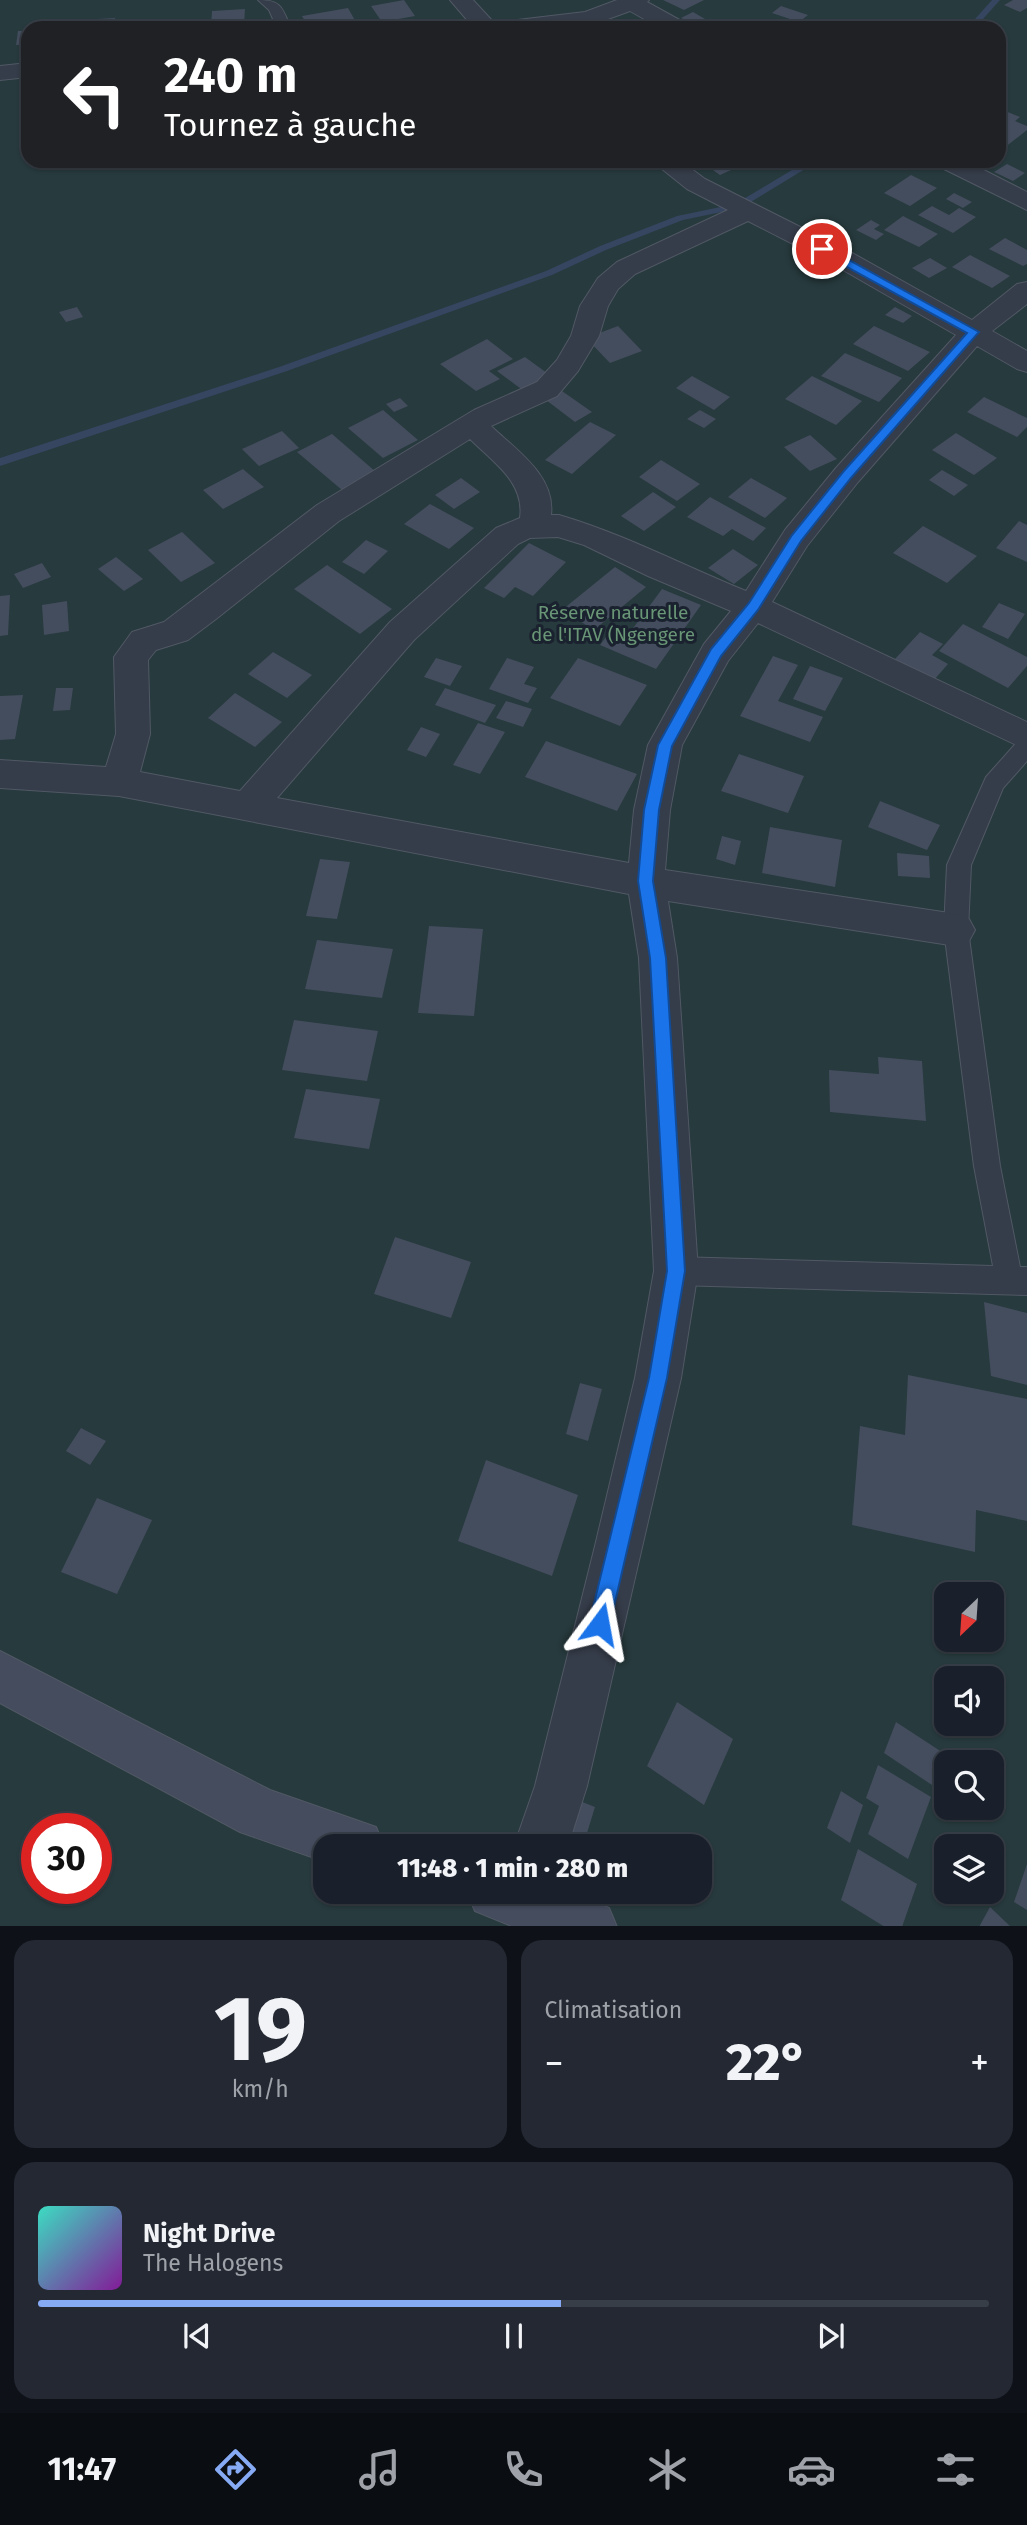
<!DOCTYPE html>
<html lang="fr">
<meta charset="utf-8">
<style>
:root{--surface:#1a202b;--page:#232833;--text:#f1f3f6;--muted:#9fa3a9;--line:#383e47;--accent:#87aaf5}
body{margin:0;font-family:"Fira Sans",sans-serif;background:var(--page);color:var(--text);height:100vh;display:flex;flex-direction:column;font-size:26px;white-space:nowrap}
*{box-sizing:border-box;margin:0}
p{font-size:23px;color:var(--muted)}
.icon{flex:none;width:38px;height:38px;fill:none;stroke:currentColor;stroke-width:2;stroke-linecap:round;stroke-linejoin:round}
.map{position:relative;height:1926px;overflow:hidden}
.details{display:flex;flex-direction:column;gap:14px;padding:14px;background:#0e1218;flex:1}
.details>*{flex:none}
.banner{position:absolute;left:21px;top:21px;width:985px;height:147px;border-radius:21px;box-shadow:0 2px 5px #0004,0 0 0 2px var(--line);background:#202124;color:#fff;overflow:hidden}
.needle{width:46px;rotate:205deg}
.tools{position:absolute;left:934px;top:1582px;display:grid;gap:14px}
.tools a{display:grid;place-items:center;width:70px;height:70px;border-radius:14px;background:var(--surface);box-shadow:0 2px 5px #0004,0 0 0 2px var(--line);font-size:35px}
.speed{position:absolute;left:21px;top:1813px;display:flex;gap:14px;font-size:35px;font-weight:700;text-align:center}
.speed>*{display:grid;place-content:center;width:91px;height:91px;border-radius:50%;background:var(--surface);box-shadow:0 2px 5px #0004,0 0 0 2px var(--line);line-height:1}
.speed .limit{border:10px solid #d22;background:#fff;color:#111}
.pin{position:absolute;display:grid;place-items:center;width:60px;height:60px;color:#fff;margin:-30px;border:4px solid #fff;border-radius:50%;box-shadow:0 2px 7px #0007}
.me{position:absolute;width:77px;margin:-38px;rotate:13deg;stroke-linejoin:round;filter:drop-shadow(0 0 5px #0008)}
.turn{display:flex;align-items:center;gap:24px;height:147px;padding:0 28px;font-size:32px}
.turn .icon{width:91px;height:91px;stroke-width:2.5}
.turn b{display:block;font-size:49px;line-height:60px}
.big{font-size:52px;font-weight:800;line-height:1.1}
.details .widget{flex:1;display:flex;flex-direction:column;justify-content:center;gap:10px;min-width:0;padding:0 24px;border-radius:21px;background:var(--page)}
.details .dial{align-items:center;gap:0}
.dial b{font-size:91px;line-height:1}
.song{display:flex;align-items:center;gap:21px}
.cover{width:84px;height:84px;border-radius:10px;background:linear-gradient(135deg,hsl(170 70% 55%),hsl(290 70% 35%))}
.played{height:7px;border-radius:4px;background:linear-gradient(90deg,var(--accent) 55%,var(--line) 55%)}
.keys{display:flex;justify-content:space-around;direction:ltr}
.heat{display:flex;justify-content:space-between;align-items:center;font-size:38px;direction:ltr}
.details .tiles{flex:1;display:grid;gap:14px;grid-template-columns:1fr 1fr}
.widget:last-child{grid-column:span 2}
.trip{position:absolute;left:313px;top:1834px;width:399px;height:70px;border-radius:21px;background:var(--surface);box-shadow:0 2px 5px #0004,0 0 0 2px var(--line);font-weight:800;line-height:70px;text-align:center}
.tabs{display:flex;height:112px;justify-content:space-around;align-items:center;background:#0a0d11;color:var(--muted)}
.tabs .icon{width:49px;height:49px}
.tabs .selected{color:var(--accent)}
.tabs b{font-size:32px;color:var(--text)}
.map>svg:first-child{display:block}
.green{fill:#273a3d;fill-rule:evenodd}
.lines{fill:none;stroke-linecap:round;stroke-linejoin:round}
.stream{fill:#364560;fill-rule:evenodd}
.building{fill:#444d5e}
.lane-casing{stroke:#515865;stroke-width:2}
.street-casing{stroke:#515865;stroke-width:2}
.secondary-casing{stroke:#515865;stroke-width:2}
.lane{fill:#363d4a;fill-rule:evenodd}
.street{fill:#363d4a;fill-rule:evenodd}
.secondary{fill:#444c5d;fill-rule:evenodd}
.route{fill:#1a73e8;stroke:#114b97;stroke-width:2}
.labels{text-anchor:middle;stroke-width:6;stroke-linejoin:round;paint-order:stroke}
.park-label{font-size:19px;fill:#699676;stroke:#1b222f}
</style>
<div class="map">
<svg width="1027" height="1927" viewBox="0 0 1027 1927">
<rect width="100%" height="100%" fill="#222b39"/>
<path class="green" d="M0 0H1027V1926H0ZM28 28H999V161H28ZM947 1594H992V1640H947ZM947 1678H992V1724H947ZM947 1762H992V1808H947ZM37 1829H96V1888H37ZM326 1846H700V1892H326ZM947 1846H992V1892H947Z"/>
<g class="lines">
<g class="stream">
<path d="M992 0H1000L975 28H967Z"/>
<path d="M807 161H818L741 208 683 220 606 250 552 275 287 371 0 466V458L279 367 546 271 600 246 677 216 735 204Z"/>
</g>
</g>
<g class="building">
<path d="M404 0 415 16 382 22 371 6Z"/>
<path d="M663 0H704L684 10Z"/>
<path d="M1013 0H1027V8L1020 12 1004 5Z"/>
<path d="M781 6 808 15 799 22 772 13Z"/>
<path d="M348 8 357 24 309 28 302 16Z"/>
<path d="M245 9 244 25 211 26 212 11Z"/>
<path d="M693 12 705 19 694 24 681 18Z"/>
<path d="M115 18V28H97V19Z"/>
<path d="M18 31H28V44L16 45Z"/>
<path d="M1003 110 1020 117 1015 121 1027 126V130L999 152V113Z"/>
<path d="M700 161H751L720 175Z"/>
<path d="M1007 164 1025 173 1013 181 994 172Z"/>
<path d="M911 175 937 188 910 206 884 193Z"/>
<path d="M954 193 972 202 963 208 946 199Z"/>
<path d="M932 206 949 215 959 208 976 217 953 233 918 215Z"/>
<path d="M903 216 938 234 919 247 884 230Z"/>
<path d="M871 220 880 225 874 229 884 234 876 240 856 230Z"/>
<path d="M1005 238 1027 250V264L1023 266 989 249Z"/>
<path d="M970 255 1010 276 992 288 952 267Z"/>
<path d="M930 258 947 268 929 278 912 268Z"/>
<path d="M77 307 83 317 66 322 59 312Z"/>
<path d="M895 307 912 316 903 323 885 315Z"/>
<path d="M618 326 642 351 610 363 586 338Z"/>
<path d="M874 326 930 352 908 371 853 344Z"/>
<path d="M487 339 513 359 489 371 500 379 476 391 440 364Z"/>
<path d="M845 353 902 378 879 402 821 376Z"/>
<path d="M525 357 551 376 524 391 497 371Z"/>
<path d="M692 376 730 397 714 410 676 388Z"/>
<path d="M812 376 862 401 836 425 785 399Z"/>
<path d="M562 391 592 412 575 422 546 400Z"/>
<path d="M984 397 1027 418V427L1017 437 967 412Z"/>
<path d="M400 398 408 406 394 412 386 404Z"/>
<path d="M383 410 418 440 383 458 348 428Z"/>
<path d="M700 410 716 419 704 428 687 419Z"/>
<path d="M590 422 616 435 572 474 545 460Z"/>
<path d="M282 431 299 448 259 466 242 449Z"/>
<path d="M956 433 997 458 974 475 932 450Z"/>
<path d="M332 434 376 472 342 490 297 452Z"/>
<path d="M810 435 837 459 810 471 784 447Z"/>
<path d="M661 460 700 484 677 501 639 477Z"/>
<path d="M243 469 264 487 223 509 203 490Z"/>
<path d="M942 470 968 485 954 496 929 480Z"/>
<path d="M461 478 480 492 454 509 435 495Z"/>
<path d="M751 478 787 498 765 518 728 497Z"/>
<path d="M653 492 676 507 644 531 621 516Z"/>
<path d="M710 497 766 528 753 541 732 529 723 536 687 517Z"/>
<path d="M430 504 474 528 449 549 404 524Z"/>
<path d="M1019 521 1027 525V562L996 548Z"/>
<path d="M923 526 977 556 947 583 893 553Z"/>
<path d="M182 532 215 563 181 582 148 550Z"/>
<path d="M366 540 388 551 364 574 342 562Z"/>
<path d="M529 543 566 562 533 596 515 587 504 598 484 588Z"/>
<path d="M733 549 758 565 734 584 708 568Z"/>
<path d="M116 557 143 579 124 591 98 569Z"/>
<path d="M42 563 51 577 23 588 14 574Z"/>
<path d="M327 565 392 609 360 634 294 589Z"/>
<path d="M615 567 646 587 594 630 562 610Z"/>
<path d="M662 589 701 605 656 669 600 645 615 625 631 631Z"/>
<path d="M10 595 8 635 0 636V596Z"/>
<path d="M67 601 69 631 44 635 42 605Z"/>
<path d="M999 603 1025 614 1008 639 982 627Z"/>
<path d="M963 624 1027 657V666L1008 688 939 651Z"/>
<path d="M920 632 943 644 932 655 948 664 934 680 895 659Z"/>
<path d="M273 652 312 675 287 698 248 674Z"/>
<path d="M773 656 798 665 778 701 823 717 810 742 740 716Z"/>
<path d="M436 658 462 666 450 686 424 677Z"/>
<path d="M507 658 534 667 524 684 537 688 528 703 489 689Z"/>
<path d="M578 658 647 685 620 726 550 698Z"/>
<path d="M810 666 843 678 825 711 793 699Z"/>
<path d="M56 688H73L70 710 53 711Z"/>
<path d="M445 688 496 705 485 723 435 705Z"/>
<path d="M235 693 282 722 255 747 208 718Z"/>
<path d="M23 695 15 739 0 740V696Z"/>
<path d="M506 701 532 709 523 727 496 718Z"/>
<path d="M478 723 505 732 480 774 453 765Z"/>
<path d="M421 727 440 734 426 757 407 750Z"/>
<path d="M546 741 637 774 617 811 525 777Z"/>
<path d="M739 754 804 776 788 813 721 791Z"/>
<path d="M880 801 940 825 927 850 868 827Z"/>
<path d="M770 827 842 840 835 887 762 873Z"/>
<path d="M722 836 741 841 735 865 716 859Z"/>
<path d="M897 853 929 856 930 878 898 876Z"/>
<path d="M320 859 350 862 337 919 306 916Z"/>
<path d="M429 926 483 929 474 1016 418 1013Z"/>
<path d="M317 940 393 949 382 998 305 989Z"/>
<path d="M294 1020 378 1031 367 1081 282 1070Z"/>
<path d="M878 1057 922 1061 926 1121 830 1112 829 1070 879 1074Z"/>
<path d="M306 1089 380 1099 369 1149 294 1138Z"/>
<path d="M395 1237 471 1262 451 1318 374 1294Z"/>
<path d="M984 1302 1027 1313V1385L991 1376Z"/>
<path d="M908 1375 1027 1399V1521L976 1510 975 1552 852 1525 860 1426 905 1435Z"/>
<path d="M580 1383 602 1389 588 1441 566 1434Z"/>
<path d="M81 1428 106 1441 90 1465 66 1451Z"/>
<path d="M486 1460 578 1495 552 1576 458 1541Z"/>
<path d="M97 1498 152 1520 117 1594 61 1572Z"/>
<path d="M677 1702 733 1739 704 1805 647 1766Z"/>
<path d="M896 1722 948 1756 935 1787 884 1753Z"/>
<path d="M878 1765 931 1797 908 1859 868 1834 879 1806 866 1798Z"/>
<path d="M841 1791 863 1805 850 1843 827 1828Z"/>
<path d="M570 1797 595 1807 583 1846H556Z"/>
<path d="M858 1849 917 1884 902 1927H885L841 1900Z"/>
<path d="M1027 1864V1910L1014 1902Z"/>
<path d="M990 1907 1011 1927H979Z"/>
</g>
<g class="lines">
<defs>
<g id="lane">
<path d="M258 0C282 0 282 8 291 28H277L269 10Z"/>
<path d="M1027 737V761L1003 788 971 865 968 930 1000 1166 1020 1267H1027V1295L676 1285 666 1281 662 1271 666 1261 676 1257 993 1266 974 1166 944 930 947 865 986 777 1019 740Z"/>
</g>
<g id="street">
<path d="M450 0H473L498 27 501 23 509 21 585 12 617 0H649L647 2 685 23 688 28H660L630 11 597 23 563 28H474Z"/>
<path d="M28 63V77L0 80V66Z"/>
<path d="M652 161H681L705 179 854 254 972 320 1017 284 1027 282V304L992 331 1027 351V372L1017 369 977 346 858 482 807 546 772 602 1027 722V750L758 623 728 661 682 745 670 810 665 870 956 914 969 919 975 930 969 941 956 946 668 901 677 958 698 1271 681 1378 587 1786 568 1846H514L535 1786 595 1546 635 1378 654 1271 639 958 629 894 119 796 0 788V760L106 767 116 734 114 657 132 632 164 622 317 505 474 410 537 382 557 360 571 336 580 306 598 278 617 262 728 210 687 189ZM748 221 836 266 956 335 836 468 785 530 746 591C684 566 624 534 559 515H551C556 476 516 450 491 426L557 396 578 371 599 336 608 306 618 289 635 274ZM470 439C493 462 525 482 520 518L496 528 390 622 240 791 140 772 150 734 148 660 156 650 188 640 216 619 339 521ZM558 537 584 545 648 576 731 611 704 644 648 745 634 810 629 863 277 798 414 640 518 544 530 538Z"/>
<path d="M934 161H966L1027 192V210L938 166Z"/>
</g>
<g id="secondary">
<path d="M0 1651 270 1790 376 1827 384 1846H326V1862L240 1832 0 1703Z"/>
<path d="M467 1892H568L609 1908 617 1927H514L475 1911Z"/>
</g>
</defs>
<use href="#lane" class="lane-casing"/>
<use href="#street" class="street-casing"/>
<use href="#secondary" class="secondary-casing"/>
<use href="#lane" class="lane"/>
<use href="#street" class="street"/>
<use href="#secondary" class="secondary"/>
</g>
<path class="route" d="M822 245 979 332 851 478 801 541 758 610 721 656 672 746 659 810 653 881 666 958 685 1271 667 1378 610 1624 607 1632 600 1635 592 1632 589 1624 649 1378 667 1271 650 958 638 881 644 810 658 745 711 649 749 603 792 535 843 472 967 333 818 251V246Z"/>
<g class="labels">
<g class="park-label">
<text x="613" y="619">Réserve naturelle<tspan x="613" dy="22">de l'ITAV (Ngengere</tspan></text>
</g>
</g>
</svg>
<div class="tools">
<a><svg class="needle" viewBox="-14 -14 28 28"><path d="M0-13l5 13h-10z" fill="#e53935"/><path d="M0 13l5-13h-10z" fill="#9fa3a9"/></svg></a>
<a><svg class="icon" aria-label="sound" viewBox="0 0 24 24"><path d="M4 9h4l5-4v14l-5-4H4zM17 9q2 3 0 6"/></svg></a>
<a><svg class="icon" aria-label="search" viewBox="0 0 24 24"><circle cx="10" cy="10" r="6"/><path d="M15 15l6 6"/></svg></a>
<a><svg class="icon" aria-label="layers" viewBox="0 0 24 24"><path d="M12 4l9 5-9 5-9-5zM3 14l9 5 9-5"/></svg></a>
</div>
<div class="speed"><div class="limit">30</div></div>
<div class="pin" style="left:822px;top:249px;background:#d93025"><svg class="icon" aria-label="arrive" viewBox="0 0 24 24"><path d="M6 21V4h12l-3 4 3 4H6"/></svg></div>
<svg class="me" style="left:600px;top:1624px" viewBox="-20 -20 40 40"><path d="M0-17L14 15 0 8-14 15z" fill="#1a73e8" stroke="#fff" stroke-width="4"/></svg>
<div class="trip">11:48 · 1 min · 280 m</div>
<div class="banner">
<div class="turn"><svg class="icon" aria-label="left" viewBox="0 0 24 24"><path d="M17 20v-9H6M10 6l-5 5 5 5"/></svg><div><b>240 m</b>Tournez à gauche</div></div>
</div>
</div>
<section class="details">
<div class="tiles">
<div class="widget dial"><b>19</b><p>km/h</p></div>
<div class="widget"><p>Climatisation</p>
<div class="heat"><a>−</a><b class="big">22°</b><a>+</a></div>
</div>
<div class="widget">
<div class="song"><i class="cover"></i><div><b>Night Drive</b><p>The Halogens</p></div></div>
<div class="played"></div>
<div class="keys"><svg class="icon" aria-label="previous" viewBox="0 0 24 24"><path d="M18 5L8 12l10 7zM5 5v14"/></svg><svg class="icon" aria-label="pause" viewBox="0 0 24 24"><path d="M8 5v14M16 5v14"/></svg><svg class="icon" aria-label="next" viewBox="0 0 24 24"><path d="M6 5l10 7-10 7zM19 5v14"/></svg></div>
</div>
</div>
</section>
<nav class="tabs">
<b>11:47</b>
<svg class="icon selected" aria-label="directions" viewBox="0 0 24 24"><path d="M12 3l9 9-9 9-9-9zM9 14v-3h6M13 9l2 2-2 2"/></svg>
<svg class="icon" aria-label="music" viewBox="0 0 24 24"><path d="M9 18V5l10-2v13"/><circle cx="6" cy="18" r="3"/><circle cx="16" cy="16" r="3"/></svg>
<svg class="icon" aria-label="phone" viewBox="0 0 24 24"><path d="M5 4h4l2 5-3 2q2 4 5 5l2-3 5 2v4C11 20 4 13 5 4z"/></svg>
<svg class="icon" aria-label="climate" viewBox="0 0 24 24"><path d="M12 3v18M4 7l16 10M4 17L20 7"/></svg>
<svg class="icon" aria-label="car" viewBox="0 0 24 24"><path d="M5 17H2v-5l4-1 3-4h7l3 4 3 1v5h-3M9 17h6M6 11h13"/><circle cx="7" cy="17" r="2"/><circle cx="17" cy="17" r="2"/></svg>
<svg class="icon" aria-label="filters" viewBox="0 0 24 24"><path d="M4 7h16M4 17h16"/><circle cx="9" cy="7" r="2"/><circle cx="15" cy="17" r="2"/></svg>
</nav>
